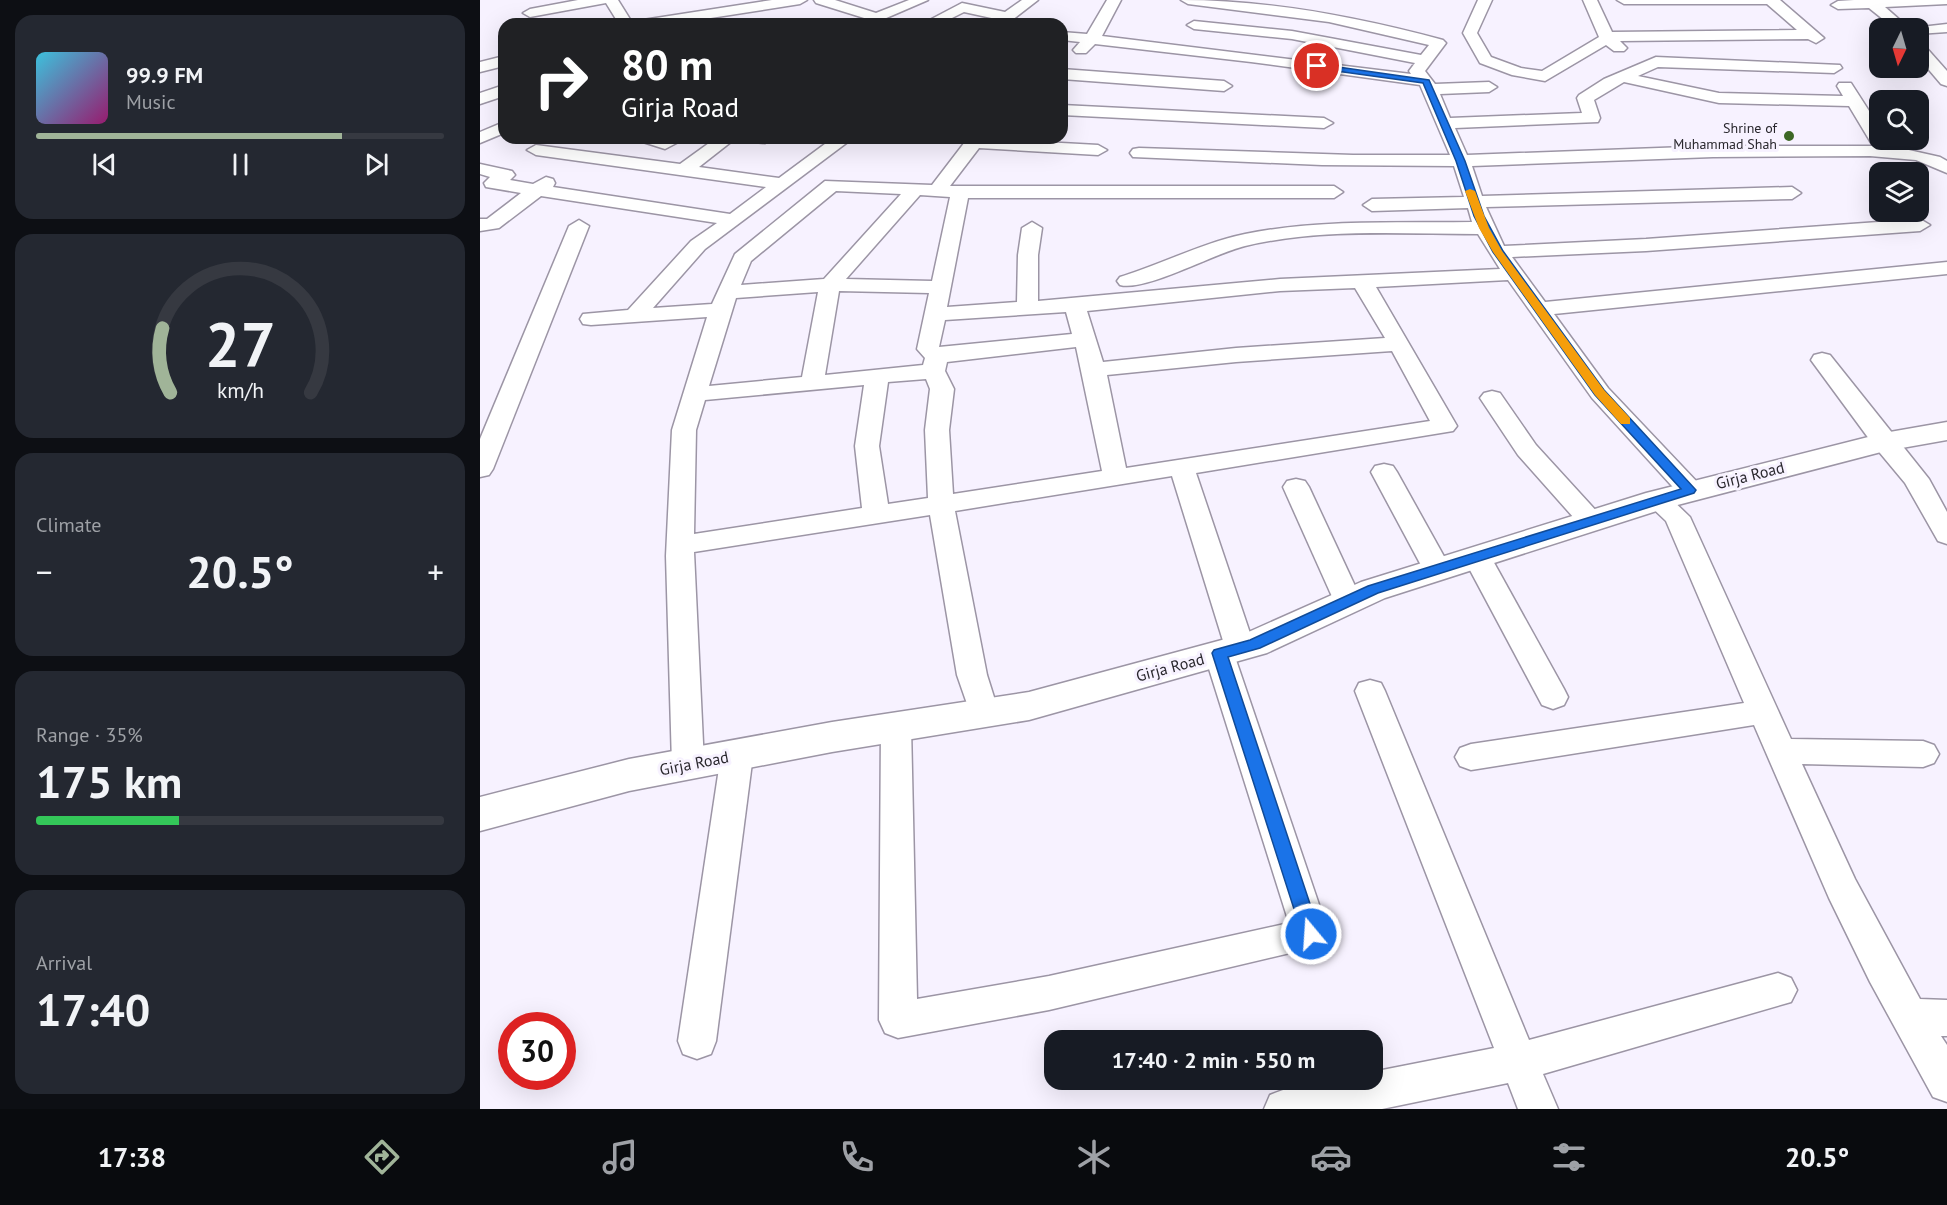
<!DOCTYPE html>
<meta charset="utf-8">
<style>
:root{--surface:#171b24;--page:#242831;--text:#f1f3f6;--muted:#9ea1a6;--line:#363941;--accent:#a0b498}
body{margin:0;font-family:"PT Sans",sans-serif;background:var(--page);color:var(--text);height:100vh;display:flex;flex-direction:column;font-size:22px;white-space:nowrap}
*{box-sizing:border-box;margin:0}
p{font-size:20px;color:var(--muted)}
.icon{flex:none;width:33px;height:33px;fill:none;stroke:currentColor;stroke-width:2;stroke-linecap:round;stroke-linejoin:round}
.map{position:relative;flex:1;overflow:hidden}
.drawer{display:flex;flex-direction:column;gap:15px;padding:15px;background:#0d0f14;width:480px}
.drawer>*{flex:none}
.top-card{position:absolute;left:18px;top:18px;width:570px;height:126px;border-radius:18px;box-shadow:0 6px 24px #0002;background:#202124;color:#fff;overflow:hidden}
.needle{width:39px;rotate:185deg}
.controls{position:absolute;left:1389px;top:18px;display:grid;gap:12px}
.controls a{display:grid;place-items:center;width:60px;height:60px;border-radius:12px;background:var(--surface);box-shadow:0 6px 24px #0002;font-size:30px}
.speed{position:absolute;left:18px;top:1012px;display:flex;gap:12px;font-size:30px;font-weight:700;text-align:center}
.speed>*{display:grid;place-content:center;width:78px;height:78px;border-radius:50%;background:var(--surface);box-shadow:0 6px 24px #0002;line-height:1}
.speed .limit{border:9px solid #d22;background:#fff;color:#111}
.pin{position:absolute;display:grid;place-items:center;width:51px;height:51px;color:#fff;margin:-26px;border:3px solid #fff;border-radius:50%;box-shadow:0 2px 6px #0007}
.me{position:absolute;width:66px;margin:-33px;rotate:342deg;stroke-linejoin:round;filter:drop-shadow(0 0 4px #0008)}
.turn{display:flex;align-items:center;gap:21px;height:126px;padding:0 24px;font-size:27px}
.turn .icon{width:78px;height:78px;stroke-width:2.5}
.turn b{display:block;font-size:42px;line-height:51px}
.big{font-size:45px;font-weight:800;line-height:1.1}
.drawer .card{flex:1;display:flex;flex-direction:column;justify-content:center;gap:9px;min-width:0;padding:0 21px;border-radius:18px;background:var(--page)}
.drawer .dial{align-items:center;gap:0}
.dial svg{height:156px;overflow:visible;fill:none;stroke:var(--line);stroke-width:7;stroke-linecap:round;text-anchor:middle}
.dial text{fill:var(--text);stroke:none}
.song{display:flex;align-items:center;gap:18px}
.cover{width:72px;height:72px;border-radius:9px;background:linear-gradient(135deg,hsl(190 70% 55%),hsl(320 70% 35%))}
.played{height:6px;border-radius:3px;background:linear-gradient(90deg,var(--accent) 75%,var(--line) 75%)}
.keys{display:flex;justify-content:space-around;direction:ltr}
.heat{display:flex;justify-content:space-between;align-items:center;font-size:33px;direction:ltr}
.charge{height:9px;border-radius:4px;background:linear-gradient(90deg,#34c759 35%,var(--line) 0)}
.trip{position:absolute;left:564px;top:1030px;width:339px;height:60px;border-radius:18px;background:var(--surface);box-shadow:0 6px 24px #0002;font-weight:800;line-height:60px;text-align:center}
.menu{display:flex;height:96px;justify-content:space-around;align-items:center;background:#090b0e;color:var(--muted)}
.menu .icon{width:42px;height:42px}
.menu .on{color:var(--accent)}
.menu b{font-size:27px;color:var(--text)}
main{display:flex;flex:1;min-height:0}
.map>svg:first-child{display:block}
.lines{fill:none;stroke-linecap:round;stroke-linejoin:round}
.minor-casing{stroke:#9c95a5;stroke-width:3}
.major-casing{stroke:#9c95a5;stroke-width:3}
.minor{fill:#fff;fill-rule:evenodd}
.major{fill:#fff;fill-rule:evenodd}
.route{fill:#1a73e8;stroke:#114b97;stroke-width:1.5}
.slow{fill:#f59e0b}
.poi-dot{fill:#3d6725;stroke:#f7f2ff;stroke-width:2}
.labels{text-anchor:middle;stroke-width:6;stroke-linejoin:round;paint-order:stroke}
.far-poi-label{font-size:14px;fill:#29272d;stroke:#f7f2ff;text-anchor:end}
.street-label{font-size:16px;fill:#29272d;stroke:#f7f2ff}
</style>
<main>
<section class="drawer">
<div class="card">
<div class="song"><i class="cover"></i><div><b>99.9 FM</b><p>Music</p></div></div>
<div class="played"></div>
<div class="keys"><svg class="icon" aria-label="previous" viewBox="0 0 24 24"><path d="M18 5L8 12l10 7zM5 5v14"/></svg><svg class="icon" aria-label="pause" viewBox="0 0 24 24"><path d="M8 5v14M16 5v14"/></svg><svg class="icon" aria-label="next" viewBox="0 0 24 24"><path d="M6 5l10 7-10 7zM19 5v14"/></svg></div>
</div>
<div class="card dial"><svg viewBox="0 0 100 80">
<path d="M14 69A42 42 0 1 1 86 69"/>
<path d="M14 69A42 42 0 0 1 10 36" stroke="#a0b498"/>
<text x="50" y="56" font-size="32" font-weight="700">27</text>
<text x="50" y="72" font-size="11">km/h</text>
</svg></div>
<div class="card"><p>Climate</p>
<div class="heat"><a>−</a><b class="big">20.5°</b><a>+</a></div>
</div>
<div class="card"><p>Range · 35%</p><b class="big">175 km</b><div class="charge"></div></div>
<div class="card"><p>Arrival</p><b class="big">17:40</b></div>
</section>
<div class="map">
<svg width="1467" height="1109" viewBox="0 0 1467 1109">
<rect width="100%" height="100%" fill="#f7f2ff"/>
<g class="lines">
<defs>
<g id="minor">
<path d="M98 0H138L153 24H139L126 3 50 17 43 13 50 9Z"/>
<path d="M292 0H327L320 4 192 24H156L163 20Z"/>
<path d="M334 0H355L396 13 429 0H448L397 22 336 3Z"/>
<path d="M542 0H558L527 24H511L516 19 484 12 460 24H442L482 3 525 12Z"/>
<path d="M627 0H641L622 36 931 74 929 71 935 63 812 39 714 29 707 25 714 21 812 31 941 55 949 45 849 22 708 4 701 0C789 0 878 17 963 40L966 43 945 71 955 84 1009 82 1017 87 1009 92 960 94 970 118 1102 113 1097 98 1099 95 1124 79 1176 57 1360 65 1362 68 1354 73 1178 67 1158 76 1239 93 1363 96 1357 86 1359 83H1371L1400 128V140H1406L1411 146 1460 157 1467 161V173L1436 160 1390 156 1233 157 992 166 1002 196 1312 187 1321 193 1312 199 1006 207 1024 246 1166 239 1440 219 1450 225 1440 231 1166 251 1032 257 1065 302 1467 262V274L1074 314 1128 388 1219 484 1223 490 1219 496 1210 498 1201 496 1112 398 1028 280 896 287 977 426 973 431 716 473 775 648 770 656 755 657 849 934 844 945 569 1010 418 1038 405 1033 399 1020 401 726 405 717 416 714 427 717 431 726 437 999 569 976 809 923 724 653 729 645 744 644 692 476 475 511 507 675 519 713 515 721 504 725 493 721 477 675 450 515 214 552 224 764 219 773 208 777 197 773 192 764 186 556 192 430 227 317 111 325 103 324 100 319 103 314 148 310 211 241 237 223 61 196 19 228 0 231V219H7L41 193 6 187 4 183 10 177 0 174V164L32 171 35 175 30 180 53 184 66 177 73 179 75 183 73 187 250 214 286 187 56 155 47 150 56 145 200 164 236 138H256L219 167 299 178 353 138H373L225 249 173 308 232 304 255 254 345 181 452 185 488 138 618 145 627 150 618 155 499 148 470 186H854L863 192 854 198H488L467 307 537 302 538 255 542 228 552 222 562 228 558 255V301L800 279 1020 269 998 234C922 234 840 228 765 246 735 253 665 292 640 285L637 281 640 277C682 264 722 243 765 234 839 219 917 223 992 222L988 208 892 211 883 205 892 199 984 197 974 166 842 165 653 157 650 153 653 149 659 148 873 155H970L940 85 771 62 615 44 606 53H596L593 50 600 42 582 40V32L607 34ZM1144 82 1239 103 1369 106 1393 146H1233L987 155 975 128 1118 122 1120 118 1114 100ZM356 191 421 194 344 279 261 285 271 261ZM440 195 470 197 452 281 366 279ZM875 288 905 338 756 348 623 362 607 311 800 291ZM359 291 449 293 437 349 445 358 443 365 345 375ZM338 292 322 377 229 386 256 298ZM586 312 592 334 459 347 465 320ZM596 347 622 471 473 494 469 430 474 389 465 371 467 362ZM912 351 950 421 646 468 627 375 756 362ZM446 379 450 389 445 430 448 498 408 504 399 446 408 382ZM384 385 375 446 382 508 214 534 216 430 225 400Z"/>
<path d="M998 0H1012L997 33 1011 57 1041 68 1062 71 1119 37 1103 0H1117L1132 32 1317 30 1287 4H1144L1137 0H1300L1344 38 1336 43 1328 39 1140 41 1147 48 1144 51H1134L1126 45 1065 81 1032 75 1000 63 983 33Z"/>
<path d="M1374 0H1467V4L1405 7 1429 28H1414L1389 8 1358 9 1351 5 1358 1Z"/>
<path d="M1467 24V32L1438 34V28H1432Z"/>
<path d="M1438 43 1443 44 1467 71V86L1461 84 1438 57Z"/>
<path d="M24 56V66L0 72V62Z"/>
<path d="M582 69 744 81 752 86 744 91 582 79Z"/>
<path d="M24 85V96L0 104V93Z"/>
<path d="M582 105 844 118 853 123 844 128 582 115Z"/>
<path d="M24 122V133L0 143V132Z"/>
<path d="M160 138H206L185 149 163 142Z"/>
<path d="M270 138H294L285 143 273 142Z"/>
<path d="M99 220 109 226 13 469 9 475 0 477V439L89 226Z"/>
<path d="M1342 353 1350 355 1449 479 1467 512V544L1458 541 1425 483 1395 447 1331 360 1334 355Z"/>
<path d="M1012 391 1020 393 1056 445 1120 515 1124 521 1120 527 1111 530 1102 527 1038 455 1000 398 1004 393Z"/>
<path d="M904 464 913 466 917 472 971 569 967 576 957 578 947 576 943 569 891 472 895 466Z"/>
<path d="M816 479 825 481 829 487 882 601 878 608 868 611 858 608 854 601 803 487 807 481Z"/>
<path d="M1177 492 1186 494 1210 517 1311 739 1443 741 1454 745 1459 754 1454 763 1443 767 1322 764 1375 879 1440 999 1467 1000V1036H1461L1467 1045V1102L1453 1097 1390 982 1349 898 1274 725 991 770 980 766 975 757 980 748 991 744 1264 703 1186 521 1164 500 1168 494Z"/>
<path d="M997 548 1007 550 1084 689 1088 697 1084 705 1073 709 1062 705 983 557 987 550Z"/>
<path d="M890 680 901 683 905 691 1049 1040 1298 973 1311 978 1317 990 1311 1002 1063 1074 1078 1109H1038L1028 1083 902 1109H784L790 1095C823 1081 857 1080 892 1080V1072L1014 1048 875 691 879 683Z"/>
<path d="M257 742 268 746 273 755 236 1041 231 1054 217 1059 203 1054 198 1041 241 755 246 746Z"/>
</g>
<path id="major" d="M1467 422V440L1405 451 1186 508 905 598 787 653 549 720 352 752 149 791 0 831V797L149 759 352 722 549 692 764 634 881 582 1166 493 1404 433Z"/>
</defs>
<use href="#minor" class="minor-casing"/>
<use href="#major" class="major-casing"/>
<use href="#minor" class="minor"/>
<use href="#major" class="major"/>
</g>
<path class="route" d="M837 64 949 80 985 161 1004 216 1023 251 1124 390 1216 490 1214 493 898 593 780 648 748 657 840 934 838 939 831 942 825 939 822 934 732 653 734 650 770 640 888 586 1201 489 1115 395 1013 252 994 216 976 161 943 83 834 68Z"/>
<path class="slow" d="M990 189 995 191 1009 228 1022 251 1124 390 1150 418V424H1141L1115 395 1013 252 999 228 985 191Z"/>
<circle class="poi-dot" cx="1309" cy="136" r="6"/>
<g class="labels">
<g class="far-poi-label">
<text x="1297" y="133">Shrine of<tspan x="1297" dy="16">Muhammad Shah</tspan></text>
</g>
<g class="street-label">
<text transform="translate(1270 475) rotate(-14)" y="6">Girja Road</text>
<text transform="translate(690 667) rotate(-15)" y="6">Girja Road</text>
<text transform="translate(214 763) rotate(-11)" y="6">Girja Road</text>
</g>
</g>
</svg>
<div class="controls">
<a><svg class="needle" viewBox="-14 -14 28 28"><path d="M0-13l5 13h-10z" fill="#e53935"/><path d="M0 13l5-13h-10z" fill="#9ea1a6"/></svg></a>
<a><svg class="icon" aria-label="search" viewBox="0 0 24 24"><circle cx="10" cy="10" r="6"/><path d="M15 15l6 6"/></svg></a>
<a><svg class="icon" aria-label="layers" viewBox="0 0 24 24"><path d="M12 4l9 5-9 5-9-5zM3 14l9 5 9-5"/></svg></a>
</div>
<div class="speed"><div class="limit">30</div></div>
<div class="pin" style="left:837px;top:66px;background:#d93025"><svg class="icon" aria-label="arrive" viewBox="0 0 24 24"><path d="M6 21V4h12l-3 4 3 4H6"/></svg></div>
<svg class="me" style="left:831px;top:934px" viewBox="-20 -20 40 40"><circle r="17" fill="#1a73e8" stroke="#fff" stroke-width="3"/><path d="M0-11L8 9 0 5-8 9z" fill="#fff"/></svg>
<div class="trip">17:40 · 2 min · 550 m</div>
<div class="top-card">
<div class="turn"><svg class="icon" aria-label="right" viewBox="0 0 24 24"><path d="M7 20v-9h11M14 6l5 5-5 5"/></svg><div><b>80 m</b>Girja Road</div></div>
</div>
</div>
</main>
<nav class="menu">
<b>17:38</b>
<svg class="icon on" aria-label="directions" viewBox="0 0 24 24"><path d="M12 3l9 9-9 9-9-9zM9 14v-3h6M13 9l2 2-2 2"/></svg>
<svg class="icon" aria-label="music" viewBox="0 0 24 24"><path d="M9 18V5l10-2v13"/><circle cx="6" cy="18" r="3"/><circle cx="16" cy="16" r="3"/></svg>
<svg class="icon" aria-label="phone" viewBox="0 0 24 24"><path d="M5 4h4l2 5-3 2q2 4 5 5l2-3 5 2v4C11 20 4 13 5 4z"/></svg>
<svg class="icon" aria-label="climate" viewBox="0 0 24 24"><path d="M12 3v18M4 7l16 10M4 17L20 7"/></svg>
<svg class="icon" aria-label="car" viewBox="0 0 24 24"><path d="M5 17H2v-5l4-1 3-4h7l3 4 3 1v5h-3M9 17h6M6 11h13"/><circle cx="7" cy="17" r="2"/><circle cx="17" cy="17" r="2"/></svg>
<svg class="icon" aria-label="filters" viewBox="0 0 24 24"><path d="M4 7h16M4 17h16"/><circle cx="9" cy="7" r="2"/><circle cx="15" cy="17" r="2"/></svg>
<b>20.5°</b>
</nav>
